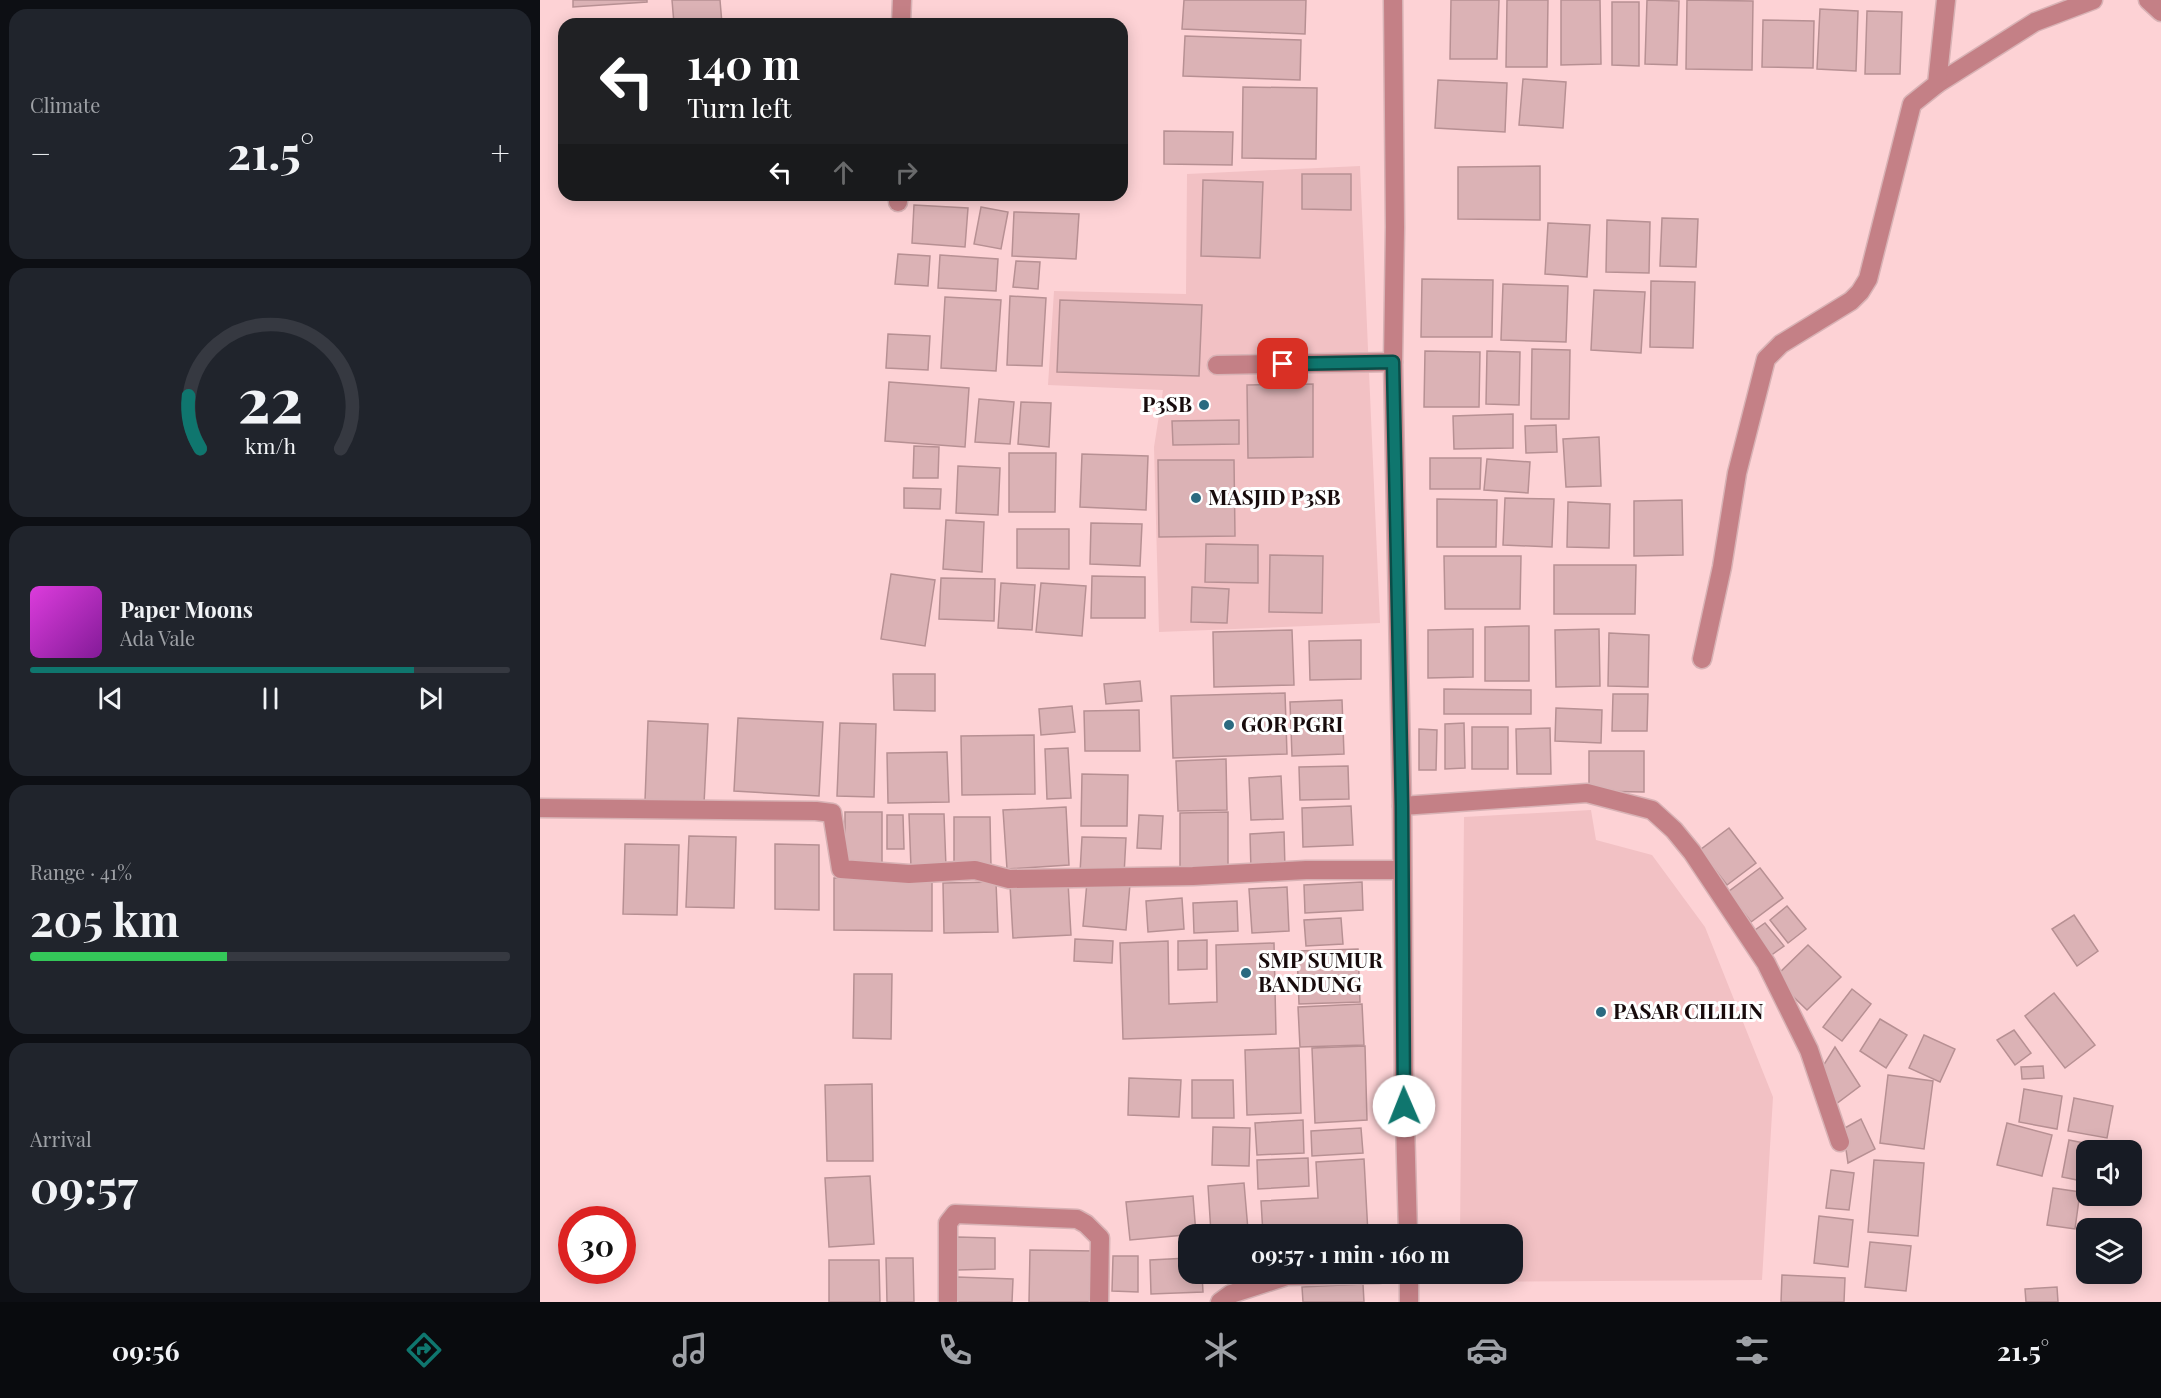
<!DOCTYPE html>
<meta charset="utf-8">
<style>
:root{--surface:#171b24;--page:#20242c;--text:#f1f3f6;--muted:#9ea1a6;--line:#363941;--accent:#0f766e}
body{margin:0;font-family:"Playfair Display",serif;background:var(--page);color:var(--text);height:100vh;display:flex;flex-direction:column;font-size:22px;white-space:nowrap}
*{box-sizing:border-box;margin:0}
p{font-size:20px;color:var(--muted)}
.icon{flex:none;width:33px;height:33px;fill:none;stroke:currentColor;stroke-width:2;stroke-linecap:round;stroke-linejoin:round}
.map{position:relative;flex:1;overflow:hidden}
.details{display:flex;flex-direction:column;gap:9px;padding:9px;background:#0d0f14;width:540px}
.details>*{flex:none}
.hud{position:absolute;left:18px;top:18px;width:570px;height:183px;border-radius:18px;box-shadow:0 3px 15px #0003;background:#202124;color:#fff;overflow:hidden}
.controls{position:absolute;left:1536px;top:1140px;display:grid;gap:12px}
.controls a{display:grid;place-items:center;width:66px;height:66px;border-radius:12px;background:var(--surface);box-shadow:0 3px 15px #0003;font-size:30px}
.speed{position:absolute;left:18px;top:1206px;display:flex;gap:12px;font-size:30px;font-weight:700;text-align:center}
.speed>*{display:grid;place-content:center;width:78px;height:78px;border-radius:50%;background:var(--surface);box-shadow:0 3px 15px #0003;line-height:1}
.speed .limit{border:9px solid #d22;background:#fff;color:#111}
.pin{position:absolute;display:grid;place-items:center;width:51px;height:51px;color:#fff;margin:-26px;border-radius:12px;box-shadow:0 3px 9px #0006}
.me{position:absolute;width:66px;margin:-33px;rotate:359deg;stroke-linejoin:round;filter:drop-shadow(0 0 4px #0008)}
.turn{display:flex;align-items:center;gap:21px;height:126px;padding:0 30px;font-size:27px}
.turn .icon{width:78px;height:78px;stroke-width:2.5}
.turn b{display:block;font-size:42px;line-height:51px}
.lanes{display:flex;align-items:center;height:57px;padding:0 30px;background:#0003;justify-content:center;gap:30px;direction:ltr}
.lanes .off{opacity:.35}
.big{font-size:45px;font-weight:700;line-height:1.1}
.details .card{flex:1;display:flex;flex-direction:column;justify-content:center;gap:9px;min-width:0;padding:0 21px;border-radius:18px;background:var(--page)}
.details .dial{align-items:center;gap:0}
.dial svg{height:156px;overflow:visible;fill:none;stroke:var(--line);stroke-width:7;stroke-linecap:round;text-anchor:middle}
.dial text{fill:var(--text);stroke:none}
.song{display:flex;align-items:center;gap:18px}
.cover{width:72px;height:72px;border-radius:9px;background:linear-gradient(135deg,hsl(300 70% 55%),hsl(290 70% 35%))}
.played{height:6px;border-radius:3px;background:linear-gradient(90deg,var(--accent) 80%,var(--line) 80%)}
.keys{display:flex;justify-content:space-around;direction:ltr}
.heat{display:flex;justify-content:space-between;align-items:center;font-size:33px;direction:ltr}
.charge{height:9px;border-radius:4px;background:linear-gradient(90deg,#34c759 41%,var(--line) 0)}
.trip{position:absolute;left:638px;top:1224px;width:345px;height:60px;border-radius:18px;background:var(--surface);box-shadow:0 3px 15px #0003;font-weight:700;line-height:60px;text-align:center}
.dock{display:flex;height:96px;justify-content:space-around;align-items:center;background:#090b0e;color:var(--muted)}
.dock .icon{width:42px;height:42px}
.dock .on{color:var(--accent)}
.dock b{font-size:27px;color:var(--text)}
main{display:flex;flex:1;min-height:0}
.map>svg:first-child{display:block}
.built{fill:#f2c1c4;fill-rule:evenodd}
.building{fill:#dbb2b5;stroke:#b79093;stroke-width:1.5}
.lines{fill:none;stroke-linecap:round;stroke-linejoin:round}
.minor-casing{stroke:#d8b2b5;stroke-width:21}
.minor{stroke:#c48086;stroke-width:18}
.route-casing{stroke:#0a4d48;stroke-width:15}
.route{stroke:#0f766e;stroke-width:10}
.poi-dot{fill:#2b6a80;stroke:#fff;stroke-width:2}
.labels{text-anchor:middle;stroke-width:6;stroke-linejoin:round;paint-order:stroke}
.poi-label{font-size:21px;font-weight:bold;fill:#180b0c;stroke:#fff;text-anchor:start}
</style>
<main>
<section class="details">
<div class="card"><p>Climate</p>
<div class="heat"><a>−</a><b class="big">21.5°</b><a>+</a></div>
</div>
<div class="card dial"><svg viewBox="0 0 100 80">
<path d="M14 69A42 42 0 1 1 86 69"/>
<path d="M14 69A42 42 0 0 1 8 42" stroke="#0f766e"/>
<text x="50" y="56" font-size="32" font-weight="700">22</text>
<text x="50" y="72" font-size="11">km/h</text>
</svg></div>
<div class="card">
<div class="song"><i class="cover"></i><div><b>Paper Moons</b><p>Ada Vale</p></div></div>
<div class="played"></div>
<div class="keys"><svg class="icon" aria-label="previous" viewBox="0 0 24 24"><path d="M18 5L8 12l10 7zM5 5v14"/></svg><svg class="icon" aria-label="pause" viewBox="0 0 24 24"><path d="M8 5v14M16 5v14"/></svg><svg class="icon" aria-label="next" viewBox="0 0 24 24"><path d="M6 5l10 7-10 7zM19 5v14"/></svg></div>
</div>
<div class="card"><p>Range · 41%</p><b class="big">205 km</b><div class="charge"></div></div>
<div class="card"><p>Arrival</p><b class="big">09:57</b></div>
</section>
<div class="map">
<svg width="1621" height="1302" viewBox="0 0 1621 1302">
<rect width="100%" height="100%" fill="#fdd2d5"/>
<g class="built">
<path d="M820 166 840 623 619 632 614 447 623 390 508 385 514 291 646 294 647 174ZM762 174H811V209H762ZM723 183 720 258 661 256ZM520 301 661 305 659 376 517 372ZM773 384V457L708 458 707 385ZM699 420V444L633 445 632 422ZM694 460 695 536 619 537 618 461ZM666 544 718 545 717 583 665 582ZM652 587 688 589 687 623 651 622Z"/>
<path d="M1051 810 1056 840 1112 855 1165 927 1233 1097 1222 1280 920 1282V1274H972V1234H920L924 817Z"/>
</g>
<g class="building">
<path d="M33 0H107V2L33 7Z"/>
<path d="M132 0H180L182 24H134Z"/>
<path d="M644 0H766L765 34 642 29Z"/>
<path d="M911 0H959L957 59H910Z"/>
<path d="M967 0H1008L1007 67H966Z"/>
<path d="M1021 0H1060L1061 64 1021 65Z"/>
<path d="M1107 0 1139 1 1137 65 1105 64Z"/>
<path d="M1147 0 1213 1 1212 70 1146 69Z"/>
<path d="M1072 2H1099V66L1072 65Z"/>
<path d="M1280 9 1318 11 1316 71 1277 69Z"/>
<path d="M1327 11 1362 12 1360 74H1325Z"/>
<path d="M106 19V24H43Z"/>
<path d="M1223 20 1274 21 1273 68 1222 67Z"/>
<path d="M645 36 761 40 760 80 643 76Z"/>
<path d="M983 79 1026 82 1023 128 979 125Z"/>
<path d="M898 80 967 83 965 132 895 128Z"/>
<path d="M703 87 777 88 776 159 702 158Z"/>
<path d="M624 131 693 132 692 165 624 164Z"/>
<path d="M1000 166V220L918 219V167Z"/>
<path d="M762 174H811V210L762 209Z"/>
<path d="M663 180 723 182 720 258 661 256Z"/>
<path d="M374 205 428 208 425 247 372 243Z"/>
<path d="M441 207 468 212 461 249 434 244Z"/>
<path d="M474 212 539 214 536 259 472 256Z"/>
<path d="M1122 218 1158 219 1156 267 1120 266Z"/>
<path d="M1067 220 1110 222 1109 273 1066 272Z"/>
<path d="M1008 223 1050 225 1047 277 1005 274Z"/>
<path d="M358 254 390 256 388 286 355 284Z"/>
<path d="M400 255 458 259 456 291 398 288Z"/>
<path d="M476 261 500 262 498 289 473 287Z"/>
<path d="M882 279 953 280 952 337H881Z"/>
<path d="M1111 281 1155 282 1153 348 1110 347Z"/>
<path d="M963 284 1028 286 1026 342 961 340Z"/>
<path d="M1054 290 1105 292 1101 353 1051 350Z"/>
<path d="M470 296 506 298 502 366 467 365Z"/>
<path d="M405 297 461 300 456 371 401 368Z"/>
<path d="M520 300 662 305 659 376 517 372Z"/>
<path d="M348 334 390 336 388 370 346 368Z"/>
<path d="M992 349 1030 350 1029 419H991Z"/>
<path d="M885 351 940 352 939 407H884Z"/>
<path d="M947 351 980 352 979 405 946 404Z"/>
<path d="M349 382 429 388 425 447 345 441Z"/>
<path d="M773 384V457L708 458 707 385Z"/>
<path d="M439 399 474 402 470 444 435 442Z"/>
<path d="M481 402 511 403 509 447 478 444Z"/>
<path d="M973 414V448L914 449 913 416Z"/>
<path d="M699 420V444L633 445 632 421Z"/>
<path d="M1016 425 1017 452 986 453 985 426Z"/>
<path d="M1059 437 1061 486 1026 487 1023 439Z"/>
<path d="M374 446 399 447 398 478H373Z"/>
<path d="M469 453H516L515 512H469Z"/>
<path d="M542 454 608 456 606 510 540 507Z"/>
<path d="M890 458H941L940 489H890Z"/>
<path d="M947 459 990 462 988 493 944 490Z"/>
<path d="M618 460H694L695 536 619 537Z"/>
<path d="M418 466 460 468 458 515 416 513Z"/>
<path d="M364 488 401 489 400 509 364 508Z"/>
<path d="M965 498 1014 499 1012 547 963 545Z"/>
<path d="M897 499 957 500 956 547H897Z"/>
<path d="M1142 500 1143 555 1094 556V501Z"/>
<path d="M1028 502 1070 504 1069 548 1027 547Z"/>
<path d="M406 520 444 522 442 572 403 569Z"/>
<path d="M551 523 602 524 600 566 550 564Z"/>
<path d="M477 529H529V569L477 568Z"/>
<path d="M666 544 718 545V583L665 582Z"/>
<path d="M730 555 783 556 782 613 729 612Z"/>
<path d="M904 556H981L980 609H905Z"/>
<path d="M1014 565H1096L1095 614H1014Z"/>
<path d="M351 574 395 580 385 646 341 639Z"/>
<path d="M552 576 605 577V618H551Z"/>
<path d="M401 578 455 579 454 621 399 619Z"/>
<path d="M461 583 495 585 492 630 458 628Z"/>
<path d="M501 583 546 586 542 636 496 632Z"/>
<path d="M652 587 689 589 687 623 651 622Z"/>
<path d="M989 626V681H945V627Z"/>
<path d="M933 629V677L888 678V630Z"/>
<path d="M1059 629 1060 686 1016 687 1015 630Z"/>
<path d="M752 630 754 685 674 687 673 632Z"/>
<path d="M1069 633 1109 635 1108 687 1068 686Z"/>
<path d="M821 640V679L770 680 769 641Z"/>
<path d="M353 674H395V711L354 710Z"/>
<path d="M600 681 602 701 566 704 564 684Z"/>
<path d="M904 689 991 690V714H904Z"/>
<path d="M745 693 747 754 633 758 631 696Z"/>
<path d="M1073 694H1108L1107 731H1072Z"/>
<path d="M802 700 804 754 752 756 750 702Z"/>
<path d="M532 706 535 732 501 735 499 709Z"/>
<path d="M1016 708 1062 710 1061 743 1015 741Z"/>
<path d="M599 710 600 751H545L544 711Z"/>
<path d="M198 718 283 722 279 796 194 791Z"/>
<path d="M108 721 168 724 164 804 105 801Z"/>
<path d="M300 723 336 724 334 797 297 796Z"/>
<path d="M924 723 925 768 905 769V724Z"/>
<rect x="932" y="727" width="36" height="42"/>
<path d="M1010 728 1011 774H977L976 729Z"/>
<path d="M879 729 897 730 896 770H879Z"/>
<path d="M494 735 495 794 422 795 421 736Z"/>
<path d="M528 748 531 798 507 799 505 749Z"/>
<path d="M1049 751H1104V792L1049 791Z"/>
<path d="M407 752 409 802 348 803 347 753Z"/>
<path d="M686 759 687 810 638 811 636 761Z"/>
<path d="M808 766 809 799 760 800 759 767Z"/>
<path d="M542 774 588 775 587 826H541Z"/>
<path d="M741 776 743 819 711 820 709 778Z"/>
<path d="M811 806 813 845 763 847 762 808Z"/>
<path d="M526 807 529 865 467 869 463 810Z"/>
<path d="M305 812H342V864L305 863Z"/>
<path d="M688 812V873H640V813Z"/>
<path d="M369 814H404L406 867 371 868Z"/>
<path d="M347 815H363L364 849H347Z"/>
<path d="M599 815 623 816 621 849 597 848Z"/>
<path d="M414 817H450L451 867H414Z"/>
<path d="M1189 828 1216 863 1187 885 1160 850Z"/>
<path d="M744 832 745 869 711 871 710 834Z"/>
<path d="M149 836 196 837 194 908 146 907Z"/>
<path d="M542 837 586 838 584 875 540 873Z"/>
<path d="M85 844 139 845 137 915 83 914Z"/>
<path d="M235 844 279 845V910L235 909Z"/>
<path d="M1220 868 1243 898 1211 922 1188 892Z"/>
<path d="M294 878H392V931L294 930Z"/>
<path d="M456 882 458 932 404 933 403 883Z"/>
<path d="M528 882 531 935 473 938 470 885Z"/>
<path d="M547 882 590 884 586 930 543 926Z"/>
<path d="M822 882 823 910 765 913 764 885Z"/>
<path d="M747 887 749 931 712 933 709 889Z"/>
<path d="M642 898 644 929 608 932 606 901Z"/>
<path d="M697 901 698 931 654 933 653 903Z"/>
<path d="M1247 906 1266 929 1248 943 1230 920Z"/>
<path d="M1534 915 1558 951 1537 966 1512 929Z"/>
<path d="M801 918 803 944 766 946 764 920Z"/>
<path d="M1225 923 1244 946 1226 959 1208 935Z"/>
<path d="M535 939 573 941 572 963 534 961Z"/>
<path d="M667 940V969L638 970V941Z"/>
<path d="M628 941 629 1004 677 1002 676 945 734 943 736 1034 583 1039 580 943Z"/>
<path d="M1268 945 1301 977 1267 1010 1234 978Z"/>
<path d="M818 949 820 1002 759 1004 757 951Z"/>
<path d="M314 974H352L351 1039 313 1038Z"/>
<path d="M1312 989 1331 1004 1302 1041 1283 1027Z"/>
<path d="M1514 993 1555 1045 1525 1068 1485 1016Z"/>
<path d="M822 1004 824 1045 760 1047 758 1007Z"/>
<path d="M1340 1019 1367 1035 1346 1068 1320 1051Z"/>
<path d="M1474 1030 1491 1053 1475 1065 1457 1040Z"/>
<path d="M1384 1035 1415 1049 1400 1082 1369 1068Z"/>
<path d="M825 1046 827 1120 775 1123 772 1048Z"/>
<path d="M1295 1047 1320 1086 1296 1104 1283 1066Z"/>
<path d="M759 1048 761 1113 707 1115 705 1050Z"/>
<path d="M1503 1066 1504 1078 1482 1079 1481 1067Z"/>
<path d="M1348 1075 1393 1081 1384 1149 1340 1143Z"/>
<path d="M589 1078 641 1080 639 1117 588 1115Z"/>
<path d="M652 1080H693L694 1118H652Z"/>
<path d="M332 1084 333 1161H287L285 1085Z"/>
<path d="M1484 1089 1522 1096 1517 1129 1479 1122Z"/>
<path d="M1534 1098 1573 1106 1567 1138 1528 1131Z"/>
<path d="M1321 1119 1335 1149 1308 1163 1303 1129Z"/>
<path d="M763 1120 764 1153 717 1155 715 1123Z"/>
<path d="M1467 1123 1512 1135 1502 1176 1457 1165Z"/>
<path d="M673 1127 710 1128 709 1166 672 1165Z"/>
<path d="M821 1128 823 1153 772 1156 771 1131Z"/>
<path d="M1529 1140 1549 1144 1546 1150 1542 1181 1522 1177Z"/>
<path d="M768 1158 769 1186 718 1189 717 1160Z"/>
<path d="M824 1159 828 1234H723L721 1201 778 1198 776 1162Z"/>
<path d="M1334 1160 1384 1163 1378 1236 1328 1232Z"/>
<path d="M1291 1170 1314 1173 1309 1210 1286 1208Z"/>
<path d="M330 1176 334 1244 289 1247 285 1178Z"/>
<path d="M704 1183 708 1230 671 1233 668 1186Z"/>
<path d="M1513 1188 1540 1192 1535 1229 1507 1225Z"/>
<path d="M653 1196 656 1234 590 1240 586 1202Z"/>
<path d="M1279 1216 1313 1220 1308 1267 1274 1263Z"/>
<path d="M417 1237 455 1238V1269L417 1270Z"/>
<path d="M1330 1242 1371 1246 1366 1291 1325 1287Z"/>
<path d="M490 1250 555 1251V1302H489Z"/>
<path d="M573 1256H598V1292L572 1291Z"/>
<path d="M346 1258H373L374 1302H347Z"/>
<path d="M648 1258V1274H662L663 1292 611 1294 610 1260Z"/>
<path d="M289 1260H339L340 1302H289Z"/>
<path d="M1242 1275 1305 1278 1304 1302H1241Z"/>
<path d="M417 1277 473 1279 472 1302H417Z"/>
<path d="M823 1284 824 1302H763L762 1287Z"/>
<path d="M1517 1287 1518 1302H1486L1485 1289Z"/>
</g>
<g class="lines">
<defs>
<g id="minor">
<path d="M853 0 855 227 853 362 862 806 864 1084 868 1234"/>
<path d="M1608 0 1621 12"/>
<path d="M361 24 362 0"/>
<path d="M1397 84 1495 22 1553 0"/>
<path d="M358 202V195"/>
<path d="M677 365 853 362"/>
<path d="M1162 659 1182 567 1197 473 1226 359 1241 344 1311 301 1320 292 1328 279 1372 104 1397 84 1406 0"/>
<path d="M862 806 1047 793 1112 810 1134 830 1152 852 1226 963 1269 1050 1300 1142"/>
<path d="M0 808 276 811 292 813 301 869 369 874 435 870 469 879 653 876 766 870H862"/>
<path d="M869 1274V1302"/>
<path d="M408 1302V1223L415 1214 537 1219 546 1224 560 1238 559 1302"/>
<path d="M680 1302 691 1294 747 1276 839 1274"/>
</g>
</defs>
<use href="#minor" class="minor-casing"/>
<use href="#minor" class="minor"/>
</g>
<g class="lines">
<defs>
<path id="route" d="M743 364 853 362 862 806 864 1106"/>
</defs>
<use href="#route" class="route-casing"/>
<use href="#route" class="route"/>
</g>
<g class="poi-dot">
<circle cx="664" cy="405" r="6"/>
<circle cx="656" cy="498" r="6"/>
<circle cx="689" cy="725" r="6"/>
<circle cx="706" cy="973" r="6"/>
<circle cx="1061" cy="1012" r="6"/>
</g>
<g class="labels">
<g class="poi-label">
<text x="652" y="412" text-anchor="end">P3SB</text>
<text x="668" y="505">MASJID P3SB</text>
<text x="701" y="732">GOR PGRI</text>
<text x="718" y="968">SMP SUMUR<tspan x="718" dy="24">BANDUNG</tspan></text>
<text x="1073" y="1019">PASAR CILILIN</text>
</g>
</g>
</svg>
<div class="controls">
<a><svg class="icon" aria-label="sound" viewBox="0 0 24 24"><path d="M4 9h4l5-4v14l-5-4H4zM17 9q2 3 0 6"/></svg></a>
<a><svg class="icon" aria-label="layers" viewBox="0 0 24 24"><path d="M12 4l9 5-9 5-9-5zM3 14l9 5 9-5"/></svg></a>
</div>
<div class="speed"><div class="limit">30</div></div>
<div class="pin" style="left:743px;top:364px;background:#d93025"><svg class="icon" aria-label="arrive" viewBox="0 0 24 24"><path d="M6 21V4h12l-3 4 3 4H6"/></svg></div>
<svg class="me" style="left:864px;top:1106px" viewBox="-20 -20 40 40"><circle r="19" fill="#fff"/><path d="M0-13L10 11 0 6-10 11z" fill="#0f766e"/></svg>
<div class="trip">09:57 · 1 min · 160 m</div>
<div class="hud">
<div class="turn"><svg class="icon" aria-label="left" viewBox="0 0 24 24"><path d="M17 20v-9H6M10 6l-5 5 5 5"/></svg><div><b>140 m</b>Turn left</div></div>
<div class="lanes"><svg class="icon" aria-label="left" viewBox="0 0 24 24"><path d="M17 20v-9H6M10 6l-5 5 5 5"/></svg><svg class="icon off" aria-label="ahead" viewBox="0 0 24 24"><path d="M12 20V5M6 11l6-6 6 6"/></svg><svg class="icon off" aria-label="right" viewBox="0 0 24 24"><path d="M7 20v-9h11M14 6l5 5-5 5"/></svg></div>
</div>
</div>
</main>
<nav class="dock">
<b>09:56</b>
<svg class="icon on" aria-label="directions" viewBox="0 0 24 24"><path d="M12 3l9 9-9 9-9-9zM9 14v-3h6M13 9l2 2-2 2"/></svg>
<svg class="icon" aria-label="music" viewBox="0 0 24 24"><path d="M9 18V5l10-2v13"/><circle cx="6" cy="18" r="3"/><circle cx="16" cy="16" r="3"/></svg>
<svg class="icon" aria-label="phone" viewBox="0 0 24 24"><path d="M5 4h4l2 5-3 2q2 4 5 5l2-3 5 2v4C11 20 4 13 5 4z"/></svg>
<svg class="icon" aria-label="climate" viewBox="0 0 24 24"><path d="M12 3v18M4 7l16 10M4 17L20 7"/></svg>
<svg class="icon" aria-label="car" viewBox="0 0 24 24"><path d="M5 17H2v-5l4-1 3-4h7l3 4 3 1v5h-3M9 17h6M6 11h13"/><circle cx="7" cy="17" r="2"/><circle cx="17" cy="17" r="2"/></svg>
<svg class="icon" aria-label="filters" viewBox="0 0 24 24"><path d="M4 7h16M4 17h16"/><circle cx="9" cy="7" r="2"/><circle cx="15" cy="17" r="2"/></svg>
<b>21.5°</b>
</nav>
